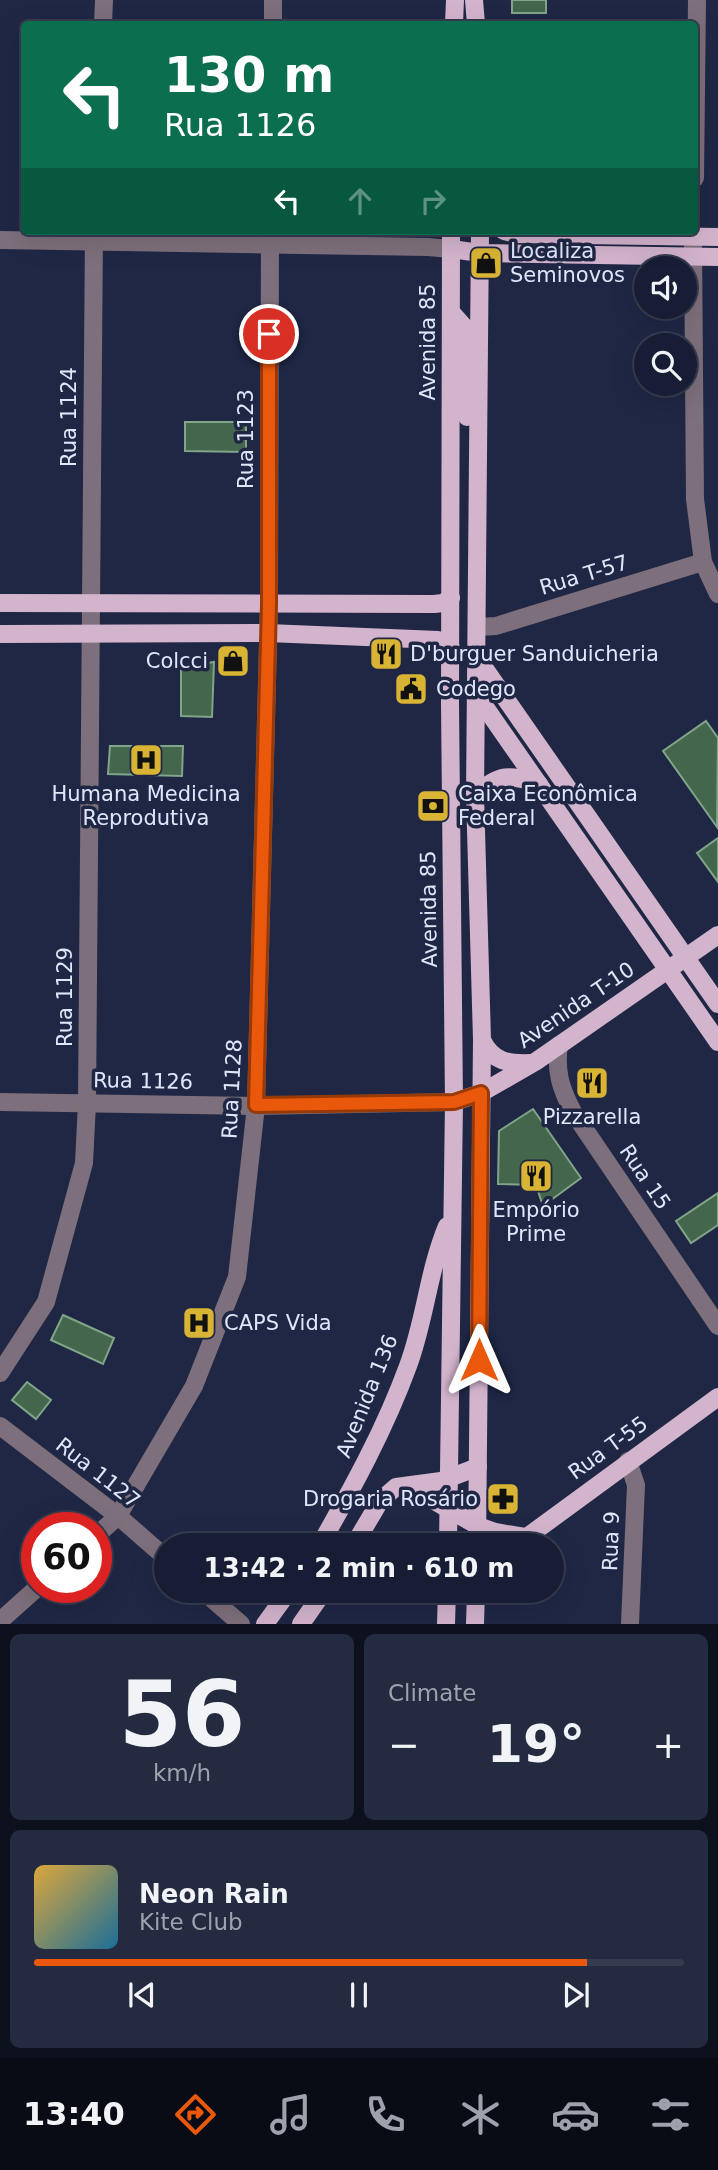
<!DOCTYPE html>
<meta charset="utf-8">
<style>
:root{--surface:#171d34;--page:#242a40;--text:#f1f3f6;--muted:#9ea2ac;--line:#363b4f;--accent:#ea580c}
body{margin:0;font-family:"DejaVu Sans",sans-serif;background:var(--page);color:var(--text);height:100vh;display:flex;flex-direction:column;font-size:26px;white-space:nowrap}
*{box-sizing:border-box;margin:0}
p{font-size:23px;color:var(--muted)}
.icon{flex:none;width:38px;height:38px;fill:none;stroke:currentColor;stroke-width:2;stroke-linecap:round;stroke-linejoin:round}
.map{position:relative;height:1624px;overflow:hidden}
.panel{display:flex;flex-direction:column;gap:10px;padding:10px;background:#0d101d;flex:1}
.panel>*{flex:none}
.hud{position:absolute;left:21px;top:21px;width:677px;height:214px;border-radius:7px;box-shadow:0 7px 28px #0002,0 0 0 2px var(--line);background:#0b6e4f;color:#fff;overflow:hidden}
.buttons{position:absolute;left:634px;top:256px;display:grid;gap:14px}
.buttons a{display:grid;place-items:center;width:63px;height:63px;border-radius:50%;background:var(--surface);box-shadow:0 7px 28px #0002,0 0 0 2px var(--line);font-size:35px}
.speed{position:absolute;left:21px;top:1512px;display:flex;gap:14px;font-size:35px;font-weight:700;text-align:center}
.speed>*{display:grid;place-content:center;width:91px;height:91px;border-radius:50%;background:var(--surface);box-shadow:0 7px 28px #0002,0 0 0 2px var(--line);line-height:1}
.speed .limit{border:10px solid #d22;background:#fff;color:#111}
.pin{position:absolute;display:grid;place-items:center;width:60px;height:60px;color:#fff;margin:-30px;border:4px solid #fff;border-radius:50%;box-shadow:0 2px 7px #0007}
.me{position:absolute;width:77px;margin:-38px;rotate:0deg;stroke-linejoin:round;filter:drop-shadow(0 0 5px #0008)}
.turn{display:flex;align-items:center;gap:24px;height:147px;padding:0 28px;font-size:32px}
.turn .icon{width:91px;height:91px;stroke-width:2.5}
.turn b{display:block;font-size:49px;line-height:60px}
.lanes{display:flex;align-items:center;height:66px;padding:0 28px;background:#0003;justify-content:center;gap:35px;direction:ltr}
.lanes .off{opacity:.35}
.big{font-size:52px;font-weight:800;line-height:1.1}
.panel .widget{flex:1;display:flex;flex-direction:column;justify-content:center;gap:10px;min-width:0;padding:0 24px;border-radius:10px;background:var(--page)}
.panel .dial{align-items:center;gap:0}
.dial b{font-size:91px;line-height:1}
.song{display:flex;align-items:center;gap:21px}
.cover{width:84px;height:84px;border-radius:10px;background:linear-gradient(135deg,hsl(40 70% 55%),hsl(200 70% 35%))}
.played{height:7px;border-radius:4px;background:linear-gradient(90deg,var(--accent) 85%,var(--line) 85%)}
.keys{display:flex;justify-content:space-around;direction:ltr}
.heat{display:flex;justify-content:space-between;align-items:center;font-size:38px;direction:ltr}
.panel .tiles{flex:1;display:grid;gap:10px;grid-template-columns:1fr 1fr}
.widget:last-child{grid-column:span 2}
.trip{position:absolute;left:154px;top:1533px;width:410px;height:70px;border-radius:35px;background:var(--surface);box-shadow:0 7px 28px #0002,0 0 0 2px var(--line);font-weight:800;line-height:70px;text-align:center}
.dock{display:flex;height:112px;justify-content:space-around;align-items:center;background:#090c15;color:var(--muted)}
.dock .icon{width:49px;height:49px}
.dock .on{color:var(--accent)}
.dock b{font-size:32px;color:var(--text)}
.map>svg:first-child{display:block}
.building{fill:#44664d;stroke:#80a589;stroke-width:2}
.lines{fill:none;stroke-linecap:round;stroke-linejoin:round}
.minor{stroke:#7d6f7b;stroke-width:18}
.major{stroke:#d3b4cd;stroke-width:18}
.route-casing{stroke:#983908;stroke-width:18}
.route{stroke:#ea580c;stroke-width:12}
.labels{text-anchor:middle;stroke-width:7;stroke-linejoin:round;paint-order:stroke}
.poi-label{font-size:21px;fill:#dfe6fa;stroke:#1f2745;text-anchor:start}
.street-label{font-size:21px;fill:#dfe6fa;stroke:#1f2745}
</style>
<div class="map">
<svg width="718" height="1624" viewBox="0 0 718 1624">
<rect width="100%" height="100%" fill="#1f2745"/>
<g class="building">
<rect x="512" y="0" width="34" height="13"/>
<path d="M185 422H246V452L185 451Z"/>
<path d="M214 662 212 717 181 716V667Z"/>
<path d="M706 721 718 738 717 827 663 751Z"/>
<path d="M110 746H183L182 776 108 774Z"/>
<path d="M718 838V882L697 853Z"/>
<path d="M533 1109 581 1178 543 1206 536 1185 498 1184 499 1131Z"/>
<path d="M718 1193V1225L691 1243 676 1221Z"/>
<path d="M63 1315 114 1338 103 1364 51 1340Z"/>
<path d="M27 1382 51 1400 36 1419 12 1400Z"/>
</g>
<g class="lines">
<g class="minor">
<path d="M103 24 104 0"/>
<path d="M273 24V0"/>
<path d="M695 178 697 0"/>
<path d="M0 240 428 247 451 249"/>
<path d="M693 241 695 499 703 562 718 594"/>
<path d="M478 627 496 626 703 562"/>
<path d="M559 1045C555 1072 561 1089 573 1112L718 1326"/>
<path d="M0 1102 256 1106 454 1102"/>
<path d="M0 1373 46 1302 84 1163 87 1103 94 231"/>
<path d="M0 1426 118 1516 166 1558"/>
<path d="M628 1461 636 1485 630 1624"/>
<path d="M96 1536 118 1516 194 1386 237 1277 256 1106 269 604 270 231"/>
<path d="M203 1591 241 1624"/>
<path d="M0 1621 38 1587"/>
</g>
<g class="major">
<path d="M474 0 476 24"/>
<path d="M454 24 455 0"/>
<path d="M504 231 516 234 718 237"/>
<path d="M451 249 480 253 718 257"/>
<path d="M451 312 467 330V417"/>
<path d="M0 603 434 604 443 603 451 598"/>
<path d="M0 634 268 633 438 640 451 648"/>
<path d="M478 659 718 1004"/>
<path d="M476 694 718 1042"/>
<path d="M475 795C501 773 508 774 539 784"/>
<path d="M482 1040C493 1062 508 1064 531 1063"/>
<path d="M454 1102 481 1093 535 1062 718 935"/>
<path d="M408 1486 478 1526 495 1532 525 1537"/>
<path d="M320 1545C353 1487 385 1429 408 1366 425 1321 428 1272 447 1226"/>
<path d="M354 1545 380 1501 396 1487 441 1481 478 1467"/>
<path d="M448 1545 454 1102 450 705 451 231"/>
<path d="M477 1545 482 1040 475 795 480 231"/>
<path d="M516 1545 718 1397"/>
<path d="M265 1624 289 1591"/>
<path d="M301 1624 324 1591"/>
<path d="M446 1624 447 1591"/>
<path d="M475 1624 476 1591"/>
</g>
</g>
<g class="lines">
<defs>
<path id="route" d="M269 334V604L256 1105 454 1102 481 1093 479 1360"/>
</defs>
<use href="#route" class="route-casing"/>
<use href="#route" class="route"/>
</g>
<defs>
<symbol id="shop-square" viewBox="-11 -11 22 22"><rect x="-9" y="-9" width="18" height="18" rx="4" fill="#d9b434" stroke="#1f2745"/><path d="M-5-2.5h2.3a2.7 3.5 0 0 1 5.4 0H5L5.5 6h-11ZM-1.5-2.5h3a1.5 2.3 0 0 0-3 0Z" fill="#111"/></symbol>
<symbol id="restaurant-square" viewBox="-11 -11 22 22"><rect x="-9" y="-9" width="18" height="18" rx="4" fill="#d9b434" stroke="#1f2745"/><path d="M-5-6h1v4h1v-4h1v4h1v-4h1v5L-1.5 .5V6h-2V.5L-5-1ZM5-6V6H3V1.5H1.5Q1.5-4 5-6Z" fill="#111"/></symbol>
<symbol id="civic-square" viewBox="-11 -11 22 22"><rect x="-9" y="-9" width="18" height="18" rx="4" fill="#d9b434" stroke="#1f2745"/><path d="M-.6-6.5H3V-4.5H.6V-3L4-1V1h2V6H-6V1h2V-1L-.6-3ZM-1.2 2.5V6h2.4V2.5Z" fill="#111"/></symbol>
<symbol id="hospital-square" viewBox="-11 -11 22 22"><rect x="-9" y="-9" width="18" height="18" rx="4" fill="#d9b434" stroke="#1f2745"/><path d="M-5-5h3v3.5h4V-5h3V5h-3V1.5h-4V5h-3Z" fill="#111"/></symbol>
<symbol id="bank-square" viewBox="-11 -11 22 22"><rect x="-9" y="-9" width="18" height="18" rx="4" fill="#d9b434" stroke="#1f2745"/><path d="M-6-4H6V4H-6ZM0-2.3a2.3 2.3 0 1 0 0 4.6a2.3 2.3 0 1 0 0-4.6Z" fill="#111"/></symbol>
<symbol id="pharmacy-square" viewBox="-11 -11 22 22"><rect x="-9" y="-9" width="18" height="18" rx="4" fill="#d9b434" stroke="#1f2745"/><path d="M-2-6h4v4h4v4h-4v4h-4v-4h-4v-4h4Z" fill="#111"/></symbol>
</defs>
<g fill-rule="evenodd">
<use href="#shop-square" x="467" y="244" width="38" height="38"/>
<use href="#restaurant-square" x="367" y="635" width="38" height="38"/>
<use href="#shop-square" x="214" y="642" width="38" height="38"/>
<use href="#civic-square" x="392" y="670" width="38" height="38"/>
<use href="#hospital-square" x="127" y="741" width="38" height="38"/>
<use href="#bank-square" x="414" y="787" width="38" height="38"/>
<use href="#restaurant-square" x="573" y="1064" width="38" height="38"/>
<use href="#restaurant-square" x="517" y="1157" width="38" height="38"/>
<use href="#hospital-square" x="180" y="1304" width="38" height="38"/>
<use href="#pharmacy-square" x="484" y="1480" width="38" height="38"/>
</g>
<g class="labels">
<g class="poi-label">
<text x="510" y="258">Localiza<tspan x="510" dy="24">Seminovos</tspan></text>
<text x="410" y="661">D'burguer Sanduicheria</text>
<text x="208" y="668" text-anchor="end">Colcci</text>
<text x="436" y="696">Codego</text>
<text x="146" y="801" text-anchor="middle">Humana Medicina<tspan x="146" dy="24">Reprodutiva</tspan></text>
<text x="458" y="801">Caixa Econômica<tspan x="458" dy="24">Federal</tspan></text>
<text x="592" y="1124" text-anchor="middle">Pizzarella</text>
<text x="536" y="1217" text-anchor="middle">Empório<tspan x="536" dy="24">Prime</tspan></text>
<text x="224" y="1330">CAPS Vida</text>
<text x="478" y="1506" text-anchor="end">Drogaria Rosário</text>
</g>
<g class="street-label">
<text transform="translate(428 342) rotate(-90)" y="7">Avenida 85</text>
<text transform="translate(69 417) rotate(-90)" y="7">Rua 1124</text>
<text transform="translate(246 439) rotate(-90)" y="7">Rua 1123</text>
<text transform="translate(584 575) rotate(-17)" y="7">Rua T-57</text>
<text transform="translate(429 909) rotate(-91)" y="7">Avenida 85</text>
<text transform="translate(65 997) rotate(-90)" y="7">Rua 1129</text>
<text transform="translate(576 1005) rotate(-34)" y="7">Avenida T-10</text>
<text transform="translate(143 1081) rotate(1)" y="7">Rua 1126</text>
<text transform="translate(232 1089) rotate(-87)" y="7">Rua 1128</text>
<text transform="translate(645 1177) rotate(56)" y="7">Rua 15</text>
<text transform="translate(367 1396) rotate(-68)" y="7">Avenida 136</text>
<text transform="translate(608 1448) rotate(-36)" y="7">Rua T-55</text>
<text transform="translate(98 1473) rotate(38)" y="7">Rua 1127</text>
<text transform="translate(611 1541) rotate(-88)" y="7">Rua 9</text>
</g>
</g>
</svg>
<div class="buttons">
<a><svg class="icon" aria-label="sound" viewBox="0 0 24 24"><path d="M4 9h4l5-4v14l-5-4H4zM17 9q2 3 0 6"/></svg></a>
<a><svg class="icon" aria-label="search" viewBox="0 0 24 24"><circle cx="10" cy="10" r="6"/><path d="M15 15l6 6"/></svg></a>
</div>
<div class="speed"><div class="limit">60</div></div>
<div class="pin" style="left:269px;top:334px;background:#d93025"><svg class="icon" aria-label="arrive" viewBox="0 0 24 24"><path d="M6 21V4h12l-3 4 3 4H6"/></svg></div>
<svg class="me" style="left:479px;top:1360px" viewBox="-20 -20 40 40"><path d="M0-17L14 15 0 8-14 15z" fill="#ea580c" stroke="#fff" stroke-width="4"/></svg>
<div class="trip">13:42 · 2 min · 610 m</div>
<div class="hud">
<div class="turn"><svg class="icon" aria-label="left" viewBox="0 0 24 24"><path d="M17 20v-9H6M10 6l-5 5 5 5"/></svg><div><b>130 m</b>Rua 1126</div></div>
<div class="lanes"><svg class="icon" aria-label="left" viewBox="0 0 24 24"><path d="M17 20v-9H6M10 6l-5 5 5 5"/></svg><svg class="icon off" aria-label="ahead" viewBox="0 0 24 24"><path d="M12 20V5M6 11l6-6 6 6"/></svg><svg class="icon off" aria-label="right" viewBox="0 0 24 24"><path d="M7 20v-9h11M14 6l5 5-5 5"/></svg></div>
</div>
</div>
<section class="panel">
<div class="tiles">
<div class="widget dial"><b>56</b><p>km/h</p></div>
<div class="widget"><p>Climate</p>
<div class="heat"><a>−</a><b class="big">19°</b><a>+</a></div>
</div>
<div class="widget">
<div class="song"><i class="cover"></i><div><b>Neon Rain</b><p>Kite Club</p></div></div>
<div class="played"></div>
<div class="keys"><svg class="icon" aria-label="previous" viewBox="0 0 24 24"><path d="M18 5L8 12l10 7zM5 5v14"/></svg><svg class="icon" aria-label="pause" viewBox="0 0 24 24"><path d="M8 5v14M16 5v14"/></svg><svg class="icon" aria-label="next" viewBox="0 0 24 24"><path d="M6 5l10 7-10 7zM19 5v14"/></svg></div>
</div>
</div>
</section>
<nav class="dock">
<b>13:40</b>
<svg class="icon on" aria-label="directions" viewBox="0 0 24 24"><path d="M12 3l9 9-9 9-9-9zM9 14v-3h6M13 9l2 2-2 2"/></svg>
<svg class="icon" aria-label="music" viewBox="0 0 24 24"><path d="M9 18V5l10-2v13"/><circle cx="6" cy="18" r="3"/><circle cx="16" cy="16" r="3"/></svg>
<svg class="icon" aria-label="phone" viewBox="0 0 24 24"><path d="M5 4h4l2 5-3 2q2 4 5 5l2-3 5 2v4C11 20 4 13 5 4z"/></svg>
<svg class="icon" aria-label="climate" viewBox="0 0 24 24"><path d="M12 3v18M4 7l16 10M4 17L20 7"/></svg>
<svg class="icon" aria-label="car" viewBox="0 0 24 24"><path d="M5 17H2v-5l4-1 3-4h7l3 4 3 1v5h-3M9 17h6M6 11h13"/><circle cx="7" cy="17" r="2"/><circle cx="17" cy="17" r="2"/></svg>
<svg class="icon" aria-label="filters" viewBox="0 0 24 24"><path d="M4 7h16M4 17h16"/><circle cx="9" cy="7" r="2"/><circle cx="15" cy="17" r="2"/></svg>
</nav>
